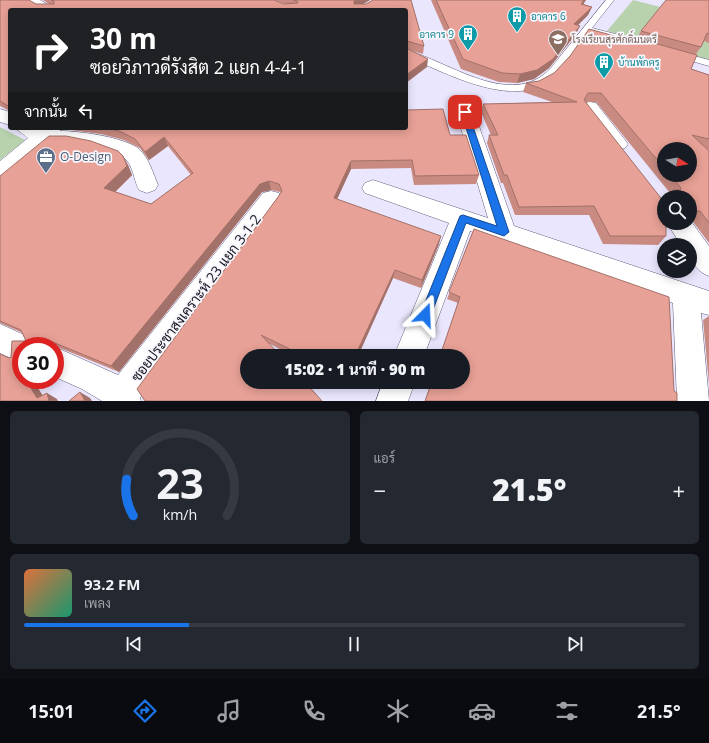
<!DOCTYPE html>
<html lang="th">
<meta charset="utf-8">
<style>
:root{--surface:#171b24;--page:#242831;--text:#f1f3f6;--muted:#9ea1a6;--line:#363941;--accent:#1a73e8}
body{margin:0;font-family:"Open Sans",Sarabun,sans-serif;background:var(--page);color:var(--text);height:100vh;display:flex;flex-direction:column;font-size:15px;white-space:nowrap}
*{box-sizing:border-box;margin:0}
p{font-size:13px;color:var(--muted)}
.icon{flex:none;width:22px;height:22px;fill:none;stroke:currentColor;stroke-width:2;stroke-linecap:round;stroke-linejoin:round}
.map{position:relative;height:401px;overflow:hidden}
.panel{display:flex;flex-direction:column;gap:10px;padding:10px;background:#0d0f14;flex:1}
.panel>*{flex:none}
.banner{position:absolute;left:8px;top:8px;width:400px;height:122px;border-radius:4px;box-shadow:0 2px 10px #0003;background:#202124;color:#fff;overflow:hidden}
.needle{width:26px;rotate:101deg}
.fabs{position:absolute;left:657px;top:142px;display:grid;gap:8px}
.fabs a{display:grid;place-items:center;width:40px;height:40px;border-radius:50%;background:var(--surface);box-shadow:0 2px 10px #0003;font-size:20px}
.speed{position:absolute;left:12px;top:337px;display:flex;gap:8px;font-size:20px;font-weight:700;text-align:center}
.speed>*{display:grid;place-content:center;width:52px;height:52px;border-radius:50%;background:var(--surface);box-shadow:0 2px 10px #0003;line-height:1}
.speed .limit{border:6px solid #d22;background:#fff;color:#111}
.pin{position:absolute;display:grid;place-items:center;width:34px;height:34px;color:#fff;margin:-17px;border-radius:8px;box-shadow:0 2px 6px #0006}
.me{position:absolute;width:44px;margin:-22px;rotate:21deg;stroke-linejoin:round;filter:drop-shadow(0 0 3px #0008)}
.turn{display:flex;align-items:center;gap:14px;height:84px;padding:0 16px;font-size:18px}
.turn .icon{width:52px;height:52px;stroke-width:2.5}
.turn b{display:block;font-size:28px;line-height:34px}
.then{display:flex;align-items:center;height:38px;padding:0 16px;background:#0003;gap:8px;font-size:15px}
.big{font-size:30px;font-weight:800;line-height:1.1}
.panel .tile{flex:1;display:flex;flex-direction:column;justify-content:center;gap:6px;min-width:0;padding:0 14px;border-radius:6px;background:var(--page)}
.panel .dial{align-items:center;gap:0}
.dial svg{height:104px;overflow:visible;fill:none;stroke:var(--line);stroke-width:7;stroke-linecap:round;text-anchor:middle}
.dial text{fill:var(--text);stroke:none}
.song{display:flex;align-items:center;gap:12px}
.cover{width:48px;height:48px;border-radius:6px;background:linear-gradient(135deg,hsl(20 70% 55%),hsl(160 70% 35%))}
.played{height:4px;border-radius:2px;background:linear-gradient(90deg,var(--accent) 25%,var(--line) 25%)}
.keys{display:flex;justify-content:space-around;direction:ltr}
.heat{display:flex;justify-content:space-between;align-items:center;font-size:22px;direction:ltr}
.panel .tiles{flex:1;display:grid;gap:10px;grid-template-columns:1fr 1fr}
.tile:last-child{grid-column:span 2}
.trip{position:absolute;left:240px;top:349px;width:230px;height:40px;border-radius:20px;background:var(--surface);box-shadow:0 2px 10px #0003;font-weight:800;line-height:40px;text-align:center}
.tab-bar{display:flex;height:64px;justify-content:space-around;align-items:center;background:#090b0e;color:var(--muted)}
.tab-bar .icon{width:28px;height:28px}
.tab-bar .active{color:var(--accent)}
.tab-bar b{font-size:18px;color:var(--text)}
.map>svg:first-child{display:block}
.green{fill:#b8d2ae}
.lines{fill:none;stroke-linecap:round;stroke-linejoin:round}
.lane-casing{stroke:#625e78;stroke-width:1}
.street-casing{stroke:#625e78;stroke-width:1}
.lane{fill:#fff;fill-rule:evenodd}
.street{fill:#fff;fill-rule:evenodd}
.wall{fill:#c88a81;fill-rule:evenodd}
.shaded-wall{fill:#a27169}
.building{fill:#e8a196;stroke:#a27169}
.route{fill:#1a73e8;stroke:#114b97}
.labels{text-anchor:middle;stroke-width:3.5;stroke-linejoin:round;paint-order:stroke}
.far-culture-label{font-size:10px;fill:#0d838f;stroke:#f7f6fc;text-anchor:start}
.far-education-label{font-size:10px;fill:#785e54;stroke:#f7f6fc;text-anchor:start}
.service-label{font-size:12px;fill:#4e5e75;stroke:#f7f6fc;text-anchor:start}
.near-street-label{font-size:14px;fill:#171520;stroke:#f7f6fc}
</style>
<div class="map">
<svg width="709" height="401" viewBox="0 0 709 401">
<rect width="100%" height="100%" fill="#eae6fe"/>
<g class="green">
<path d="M633 0 672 10 709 2V60L607 31Z"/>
<path d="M0 127 25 140 0 160Z"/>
</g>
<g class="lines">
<defs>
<g id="lane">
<path d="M606 0H614L592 28 631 38V42L628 43 588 32C576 47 565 67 550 80 513 110 443 72 406 56V50C448 61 511 110 550 69Z"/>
<path d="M677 51 709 60V66L674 56 672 54Z"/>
</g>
<g id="street">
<path d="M24 0H40L57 10H41Z"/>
<path d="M590 102 596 103 625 140 628 144 625 148 618 150 611 148 581 107 584 103Z"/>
<path d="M465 107 471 108 474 112 514 226 709 291V315L701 313 709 401H677L673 303 470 231 424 356H394L449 223 365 193 362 188 365 183 373 180 488 218 456 112 459 108Z"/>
<path d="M0 109 10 112V125L0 122Z"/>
<path d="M15 128H37L40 130 42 128H60V131C79 131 124 137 139 149 149 158 153 173 158 185L155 190 147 193 139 190C134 181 133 164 124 158 112 149 57 137 44 145 32 151 18 168 7 177L0 179V161L28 138Z"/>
<path d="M271 191 279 193 282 199 279 205 140 398 141 401H102L82 389 55 377V347L118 375 263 193Z"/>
<path d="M690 220 709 246V276C695 271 690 260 690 245H681L667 223H690Z"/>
<path d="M0 324 31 338 35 346H21V363L0 353Z"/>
<path d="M383 382H415L408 401H376Z"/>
</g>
</defs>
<use href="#lane" class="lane-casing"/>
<use href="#street" class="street-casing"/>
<use href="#lane" class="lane"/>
<use href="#street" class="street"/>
</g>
<g class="wall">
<path d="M0 0 36 4H49L43 0H274L284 4H286L275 0H370L363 4 424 46 423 54 406 49 427 67 10 10V111L0 106Z"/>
<path d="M431 0H586L583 4 592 7 588 15 578 25 576 34 549 68 534 79 517 83 499 82 461 69Z"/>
<path d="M709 0V43L704 41 701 47 696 54 691 69 709 75V150L707 149 709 151V243L691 219H690V197H667L670 193 596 102H586L666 236 658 245 603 244 589 215H515L503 183H501L487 143 489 135H491L481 112 483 104 552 102 523 92 526 83 539 81 633 41 637 38 641 31ZM664 149 690 175H664Z"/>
<path d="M70 128H406L450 135 479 175 476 184 414 185 411 168 351 169 337 199 439 244 421 288 393 278 358 356H293L270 344 145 401 278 197 281 193 280 192 271 190 262 192 119 372 55 346 21 380H33L42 395 57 399 0 401 9 358 11 357 26 341 23 333 0 323V176L128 165 132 175 115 192 151 204 191 175 168 146 149 160 140 148 124 140 101 134 71 130Z"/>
<path d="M474 229 674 391 677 401H425L431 382H463V356H440L458 303 447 299Z"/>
<path d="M709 316V384L703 320Z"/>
</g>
<g class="shaded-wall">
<path d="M357 0H370L354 9V1Z"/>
<path d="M584 0H586L578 12 581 4Z"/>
<path d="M592 7 588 15 570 33 574 24Z"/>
<path d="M580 26 576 34 549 68 534 79 517 83 520 74Z"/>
<path d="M407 41 406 49V42Z"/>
<path d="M428 59 427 67 406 83V75Z"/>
<path d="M164 137 168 146 149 160 145 152Z"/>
<path d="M123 156 128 165 132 175 110 197 104 188Z"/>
<path d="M351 161V169L334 206V198Z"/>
<path d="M269 181 271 190 262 192 119 372 111 366 260 184Z"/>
<path d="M441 236 439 244 421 288 422 280Z"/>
<path d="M395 270 393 278 358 356H355Z"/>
<path d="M45 339 55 346H41Z"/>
<path d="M26 380H33L46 401 37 398Z"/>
<path d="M80 392 90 398 92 401H85Z"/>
<path d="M47 393 57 399 58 401H49Z"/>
</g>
<g class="building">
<path d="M0 0H29L36 4H54V1L51 0H274L284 4 298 3 297 1 293 0H357L354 1V4H366L373 0H411L424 46 407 41 406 42V10H10V107L0 101Z"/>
<path d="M436 0H584L581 4 592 7 574 24 580 26 553 59 537 70 520 74 502 73 463 59Z"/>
<path d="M666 0H709V34L707 33 701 47 641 31Z"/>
<path d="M589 29 633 41 636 38 697 55 691 69 709 75V139L692 135 709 151V223L700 211H697L696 213 695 200 690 201V197H673V190H680L681 188 670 175H690V149H664V168L601 93H588L584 100 664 202V223H666V236H610L594 206 519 207 507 175H504L489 135H498L483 104 577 102 526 83 539 81 554 73 570 56Z"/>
<path d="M406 48 428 59 406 75Z"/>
<path d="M443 109 450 135H466L479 175 415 176 412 160 351 161 334 198 441 236 422 280 395 270 355 356H304L261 335 281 356H247V382H305L322 401H145L137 389 278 197 282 191 279 184 269 181 260 184 111 366 45 339 44 343 41 346H21V368L19 370 21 373V380H26L37 398 47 393 49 401H0V354L9 358 11 357 12 341H26L21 330 0 321V176L49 136H66L91 141 118 151 123 156 127 166 104 188 151 204 193 173 164 137 145 152 135 139 119 131 106 128H406V110Z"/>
<path d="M474 229 669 297 674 391 677 393V401H425L432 382H463V356H440L460 297 449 292Z"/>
<path d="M80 392 85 401H69Z"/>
</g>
<path class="route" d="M465 110 468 112 509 232 504 236 466 223 431 315 429 319 425 320 421 319 420 315 460 216 463 215 497 226 461 112Z"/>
<defs>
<symbol id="building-pin" viewBox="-11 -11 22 30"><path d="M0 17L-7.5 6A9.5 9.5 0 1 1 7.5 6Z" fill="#0f9aa8" stroke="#f7f6fc"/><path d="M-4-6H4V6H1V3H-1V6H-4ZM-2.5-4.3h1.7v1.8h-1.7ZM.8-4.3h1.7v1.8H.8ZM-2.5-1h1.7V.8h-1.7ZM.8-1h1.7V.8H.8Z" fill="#fff"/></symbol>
<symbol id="school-pin" viewBox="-11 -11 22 30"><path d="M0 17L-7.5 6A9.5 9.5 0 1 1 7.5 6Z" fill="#8d6e63" stroke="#f7f6fc"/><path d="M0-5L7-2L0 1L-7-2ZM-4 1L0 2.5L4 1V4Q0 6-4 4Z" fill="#fff"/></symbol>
<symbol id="office-pin" viewBox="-11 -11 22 30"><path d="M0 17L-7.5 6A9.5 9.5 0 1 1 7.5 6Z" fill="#5c6f8a" stroke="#f7f6fc"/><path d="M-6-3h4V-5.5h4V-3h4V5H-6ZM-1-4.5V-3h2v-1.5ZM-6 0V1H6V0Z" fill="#fff"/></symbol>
</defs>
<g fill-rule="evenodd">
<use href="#building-pin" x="506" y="5" width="22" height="30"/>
<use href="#building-pin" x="457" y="23" width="22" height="30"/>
<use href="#school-pin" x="547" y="28" width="22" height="30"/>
<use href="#building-pin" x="593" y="51" width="22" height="30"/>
<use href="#office-pin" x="35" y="146" width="22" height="30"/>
</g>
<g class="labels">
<g class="far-culture-label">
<text x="531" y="20">อาคาร 6</text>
<text x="454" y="38" text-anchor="end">อาคาร 9</text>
<text x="618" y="66">บ้านพักครู</text>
</g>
<g class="far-education-label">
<text x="572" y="43">โรงเรียนสุรศักดิ์มนตรี</text>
</g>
<g class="service-label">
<text x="60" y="161">O-Design</text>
</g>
<g class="near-street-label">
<text transform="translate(196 298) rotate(-53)" y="5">ซอยประชาสงเคราะห์ 23 แยก 3-1-2</text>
</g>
</g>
</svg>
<div class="fabs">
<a><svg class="needle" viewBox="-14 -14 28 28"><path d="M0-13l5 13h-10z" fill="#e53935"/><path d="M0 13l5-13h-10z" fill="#9ea1a6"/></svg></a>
<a><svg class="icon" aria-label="search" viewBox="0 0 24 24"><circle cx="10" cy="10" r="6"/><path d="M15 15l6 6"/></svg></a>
<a><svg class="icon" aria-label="layers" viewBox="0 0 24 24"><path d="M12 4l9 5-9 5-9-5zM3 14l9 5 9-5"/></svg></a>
</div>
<div class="speed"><div class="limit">30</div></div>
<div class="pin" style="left:465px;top:112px;background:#d93025"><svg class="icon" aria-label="arrive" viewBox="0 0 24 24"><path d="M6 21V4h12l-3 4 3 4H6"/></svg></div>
<svg class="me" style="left:425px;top:315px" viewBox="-20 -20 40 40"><path d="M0-17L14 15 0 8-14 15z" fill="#1a73e8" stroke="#fff" stroke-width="4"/></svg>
<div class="trip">15:02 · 1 นาที · 90 m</div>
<div class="banner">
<div class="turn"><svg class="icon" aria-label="right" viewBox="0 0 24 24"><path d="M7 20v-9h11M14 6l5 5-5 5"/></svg><div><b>30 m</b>ซอยวิภาวดีรังสิต 2 แยก 4-4-1</div></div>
<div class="then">จากนั้น<svg class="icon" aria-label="left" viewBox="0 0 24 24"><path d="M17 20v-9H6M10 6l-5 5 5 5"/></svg></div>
</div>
</div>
<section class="panel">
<div class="tiles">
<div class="tile dial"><svg viewBox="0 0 100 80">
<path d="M14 69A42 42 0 1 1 86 69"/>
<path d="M14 69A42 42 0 0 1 9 41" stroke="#1a73e8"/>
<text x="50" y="56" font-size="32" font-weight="700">23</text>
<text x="50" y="72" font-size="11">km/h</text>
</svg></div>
<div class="tile"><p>แอร์</p>
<div class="heat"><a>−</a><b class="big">21.5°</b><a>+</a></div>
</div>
<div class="tile">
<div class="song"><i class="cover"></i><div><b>93.2 FM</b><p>เพลง</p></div></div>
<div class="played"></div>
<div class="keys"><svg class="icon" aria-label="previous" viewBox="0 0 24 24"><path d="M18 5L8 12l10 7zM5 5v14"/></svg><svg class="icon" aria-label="pause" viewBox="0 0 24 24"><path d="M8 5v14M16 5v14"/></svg><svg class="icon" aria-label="next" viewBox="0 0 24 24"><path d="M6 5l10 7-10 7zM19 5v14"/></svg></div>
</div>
</div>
</section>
<nav class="tab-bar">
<b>15:01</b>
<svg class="icon active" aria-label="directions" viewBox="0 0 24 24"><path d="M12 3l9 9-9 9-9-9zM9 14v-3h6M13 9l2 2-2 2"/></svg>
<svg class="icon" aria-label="music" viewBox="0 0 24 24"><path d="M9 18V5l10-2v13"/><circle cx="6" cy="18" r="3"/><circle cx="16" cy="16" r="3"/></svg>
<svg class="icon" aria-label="phone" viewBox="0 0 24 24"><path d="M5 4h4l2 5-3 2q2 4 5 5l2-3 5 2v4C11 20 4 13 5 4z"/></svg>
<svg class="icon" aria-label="climate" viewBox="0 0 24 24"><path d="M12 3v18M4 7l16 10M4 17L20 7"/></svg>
<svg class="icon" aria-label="car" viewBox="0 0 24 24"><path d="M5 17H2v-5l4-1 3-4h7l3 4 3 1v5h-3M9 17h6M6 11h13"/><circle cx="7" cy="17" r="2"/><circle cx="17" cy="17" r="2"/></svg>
<svg class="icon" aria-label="filters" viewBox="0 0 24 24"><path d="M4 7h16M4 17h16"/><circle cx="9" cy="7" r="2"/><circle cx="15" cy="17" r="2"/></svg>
<b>21.5°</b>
</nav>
